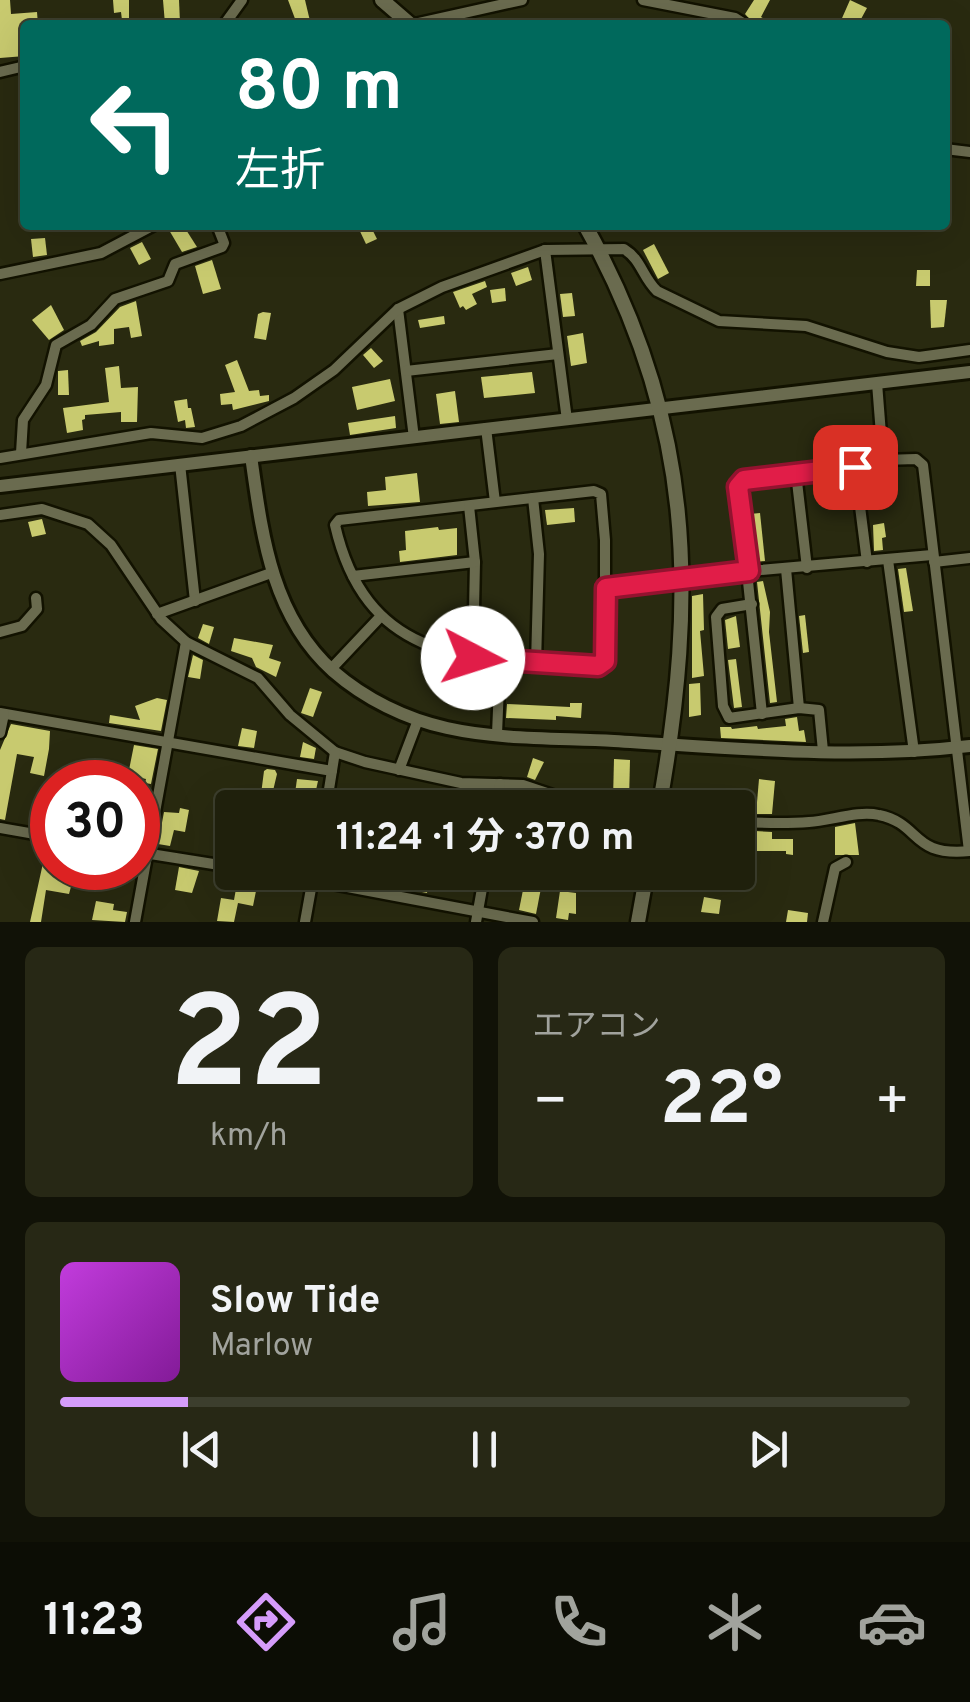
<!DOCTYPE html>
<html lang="ja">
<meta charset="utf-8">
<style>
:root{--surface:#1f200c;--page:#272815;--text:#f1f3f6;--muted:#a1a39d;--line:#3c3e2d;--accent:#d59cfb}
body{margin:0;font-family:Overpass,"Noto Sans JP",sans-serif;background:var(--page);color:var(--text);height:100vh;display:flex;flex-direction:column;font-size:38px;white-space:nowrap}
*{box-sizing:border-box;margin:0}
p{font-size:32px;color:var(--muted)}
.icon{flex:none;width:55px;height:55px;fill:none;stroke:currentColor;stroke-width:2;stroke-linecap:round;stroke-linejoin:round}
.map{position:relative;height:922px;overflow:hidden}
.drawer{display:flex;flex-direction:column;gap:25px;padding:25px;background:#111207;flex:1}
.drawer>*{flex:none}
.banner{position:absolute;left:20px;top:20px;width:930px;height:210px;border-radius:10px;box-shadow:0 10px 40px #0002,0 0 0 2px var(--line);background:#00695c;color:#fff;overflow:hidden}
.speed{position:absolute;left:30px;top:760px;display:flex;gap:20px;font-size:50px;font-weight:700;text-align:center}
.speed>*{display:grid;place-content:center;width:130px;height:130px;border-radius:50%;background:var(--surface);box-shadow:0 10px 40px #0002,0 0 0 2px var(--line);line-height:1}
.speed .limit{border:15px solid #d22;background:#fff;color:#111}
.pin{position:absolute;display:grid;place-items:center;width:85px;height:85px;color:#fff;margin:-42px;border-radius:20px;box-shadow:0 5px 15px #0006}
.me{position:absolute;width:110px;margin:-55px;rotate:95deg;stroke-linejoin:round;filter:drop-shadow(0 0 8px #0008)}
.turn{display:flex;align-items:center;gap:35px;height:210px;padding:0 50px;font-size:45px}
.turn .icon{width:130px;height:130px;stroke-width:2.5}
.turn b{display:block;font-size:70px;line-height:85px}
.big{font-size:75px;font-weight:700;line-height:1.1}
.drawer .card{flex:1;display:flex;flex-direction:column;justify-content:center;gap:15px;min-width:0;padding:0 35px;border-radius:15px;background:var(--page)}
.drawer .dial{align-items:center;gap:0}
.dial b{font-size:130px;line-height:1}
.song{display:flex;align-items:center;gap:30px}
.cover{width:120px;height:120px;border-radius:15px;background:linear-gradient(135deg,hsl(290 70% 55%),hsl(290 70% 35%))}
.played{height:10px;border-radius:5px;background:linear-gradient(90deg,var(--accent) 15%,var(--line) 15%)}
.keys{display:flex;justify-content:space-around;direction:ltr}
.heat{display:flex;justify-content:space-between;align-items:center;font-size:55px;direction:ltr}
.drawer .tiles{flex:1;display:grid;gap:25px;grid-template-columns:1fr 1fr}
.card:last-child{grid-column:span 2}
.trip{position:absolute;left:215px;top:790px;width:540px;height:100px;border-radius:10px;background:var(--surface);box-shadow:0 10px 40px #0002,0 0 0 2px var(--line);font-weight:700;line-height:100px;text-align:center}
.dock{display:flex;height:160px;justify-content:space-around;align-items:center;background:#0c0d05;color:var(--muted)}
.dock .icon{width:70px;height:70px}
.dock .on{color:var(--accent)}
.dock b{font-size:45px;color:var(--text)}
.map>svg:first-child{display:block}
.building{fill:#c8ca6f}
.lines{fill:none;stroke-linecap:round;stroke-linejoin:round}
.minor-casing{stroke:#121200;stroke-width:15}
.tertiary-casing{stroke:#121200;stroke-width:18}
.secondary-casing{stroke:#121200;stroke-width:19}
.minor{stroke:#6a6b4f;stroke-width:10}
.tertiary{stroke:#6a6b4f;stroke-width:12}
.secondary{stroke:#6a6b4f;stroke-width:14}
.route-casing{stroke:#92132f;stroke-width:25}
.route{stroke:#e11d48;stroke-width:18}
</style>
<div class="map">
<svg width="970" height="922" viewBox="0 0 970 922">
<rect width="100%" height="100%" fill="#292a10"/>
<g class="building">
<path d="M0 0H10L11 14 37 12 38 25H25V56L0 58Z"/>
<path d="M113 0H129V19L122 20 121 12 114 13Z"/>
<path d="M163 0H179L180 23 165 24Z"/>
<path d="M288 0H305L310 21 297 24Z"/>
<path d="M754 0H770L761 17 774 25H755L745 14Z"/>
<path d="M850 0 867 8 861 19 872 25H839Z"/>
<path d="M177 225H183L197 247 182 252 169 230Z"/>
<path d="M357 225H370L377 239 366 244Z"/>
<path d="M45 238 47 255 33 257 31 239Z"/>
<path d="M142 242 151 259 139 265 130 248Z"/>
<path d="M654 244 669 273 658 279 643 250Z"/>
<path d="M212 260 221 289 203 294 195 266Z"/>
<path d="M528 267 532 280 516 286 511 273Z"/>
<path d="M917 270H930V286H916Z"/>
<path d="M485 281 487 287 472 294 477 304 466 310 463 306 460 308 453 292Z"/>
<path d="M505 288 506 301 492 303 490 290Z"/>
<path d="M572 293 575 316 563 317 560 294Z"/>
<path d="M930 300H947L944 327 931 328Z"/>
<path d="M136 301 142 336 131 338 129 327 114 329V344L99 346V341L82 346 80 341 96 332 120 307Z"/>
<path d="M51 305 64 330 49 340 32 320Z"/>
<path d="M263 312 271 313 266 340 254 338 258 314Z"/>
<path d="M444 316 445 324 420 328 418 320Z"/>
<path d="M583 333 587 363 571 366 567 336Z"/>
<path d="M371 348 383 361 374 368 363 355Z"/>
<path d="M237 360 249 391 259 390 260 396 269 395V401L233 410 232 404 221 405 220 394 235 392 225 365Z"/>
<path d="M119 366 121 388 138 387 137 422H121V412L85 415V419L82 420 83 430 67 433 63 408 109 402 105 368Z"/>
<path d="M68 370 69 395H58V371Z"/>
<path d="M532 372 535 393 484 398 481 377Z"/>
<path d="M390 379 395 401 357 410 352 387Z"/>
<path d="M455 391 459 422 440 424 436 394Z"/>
<path d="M187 399 188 408H191L195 427 186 428 185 420 178 422 174 401Z"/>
<path d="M395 416 396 428 350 435 348 423Z"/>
<path d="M417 473 420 502 368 506 367 492 386 490 385 477Z"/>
<path d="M574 508 575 522 547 525 545 510Z"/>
<path d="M760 513 765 561 755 562 750 514Z"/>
<path d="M42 519 46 534 32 537 28 522Z"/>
<path d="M884 523 886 537 882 538 883 550 874 551 873 525Z"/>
<path d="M438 527 439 530 457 528V555L400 562 399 551 406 550 405 531Z"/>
<path d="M906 568 913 611 904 612 898 569Z"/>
<path d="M763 581 770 612 769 632 777 702 770 703 757 582Z"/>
<path d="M703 594 704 630 700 631 704 676 692 678V596Z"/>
<path d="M805 615 809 652 803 653 799 616Z"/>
<path d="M736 616 740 647 728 649 725 620Z"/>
<path d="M203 624 214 627 209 644 198 638Z"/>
<path d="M234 638 273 645 269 658 281 662 276 677 256 667 252 658 231 651Z"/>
<path d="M193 655 203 660 200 679 188 677Z"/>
<path d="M736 659 742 707 734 708 728 660Z"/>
<path d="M700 683 701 715 689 717V684Z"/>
<path d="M310 688 322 692 313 717 301 713Z"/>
<path d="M157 698 167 700 161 731 109 723 110 715 140 720 135 706Z"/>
<path d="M570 703H582L581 718 556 716V720L506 718 507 704 570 707Z"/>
<path d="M797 717 799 731 804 730 806 742 721 738 720 727H731L732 729 757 726 758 729 786 726 785 719Z"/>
<path d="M11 724 50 731 49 749 44 776 30 773 34 757 17 754 5 820 0 819V750Z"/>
<path d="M242 728 257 731 254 748 238 746Z"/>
<path d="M303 742 316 748 314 759 300 757Z"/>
<path d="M134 745 158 749 151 784 145 783 146 779 128 775Z"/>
<path d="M533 758 544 762 535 780 527 777Z"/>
<path d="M614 759 630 760 629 800H613Z"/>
<path d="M267 769 275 770 277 774 272 795 278 796 275 808H262L263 803 260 802 264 771Z"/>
<path d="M297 779 318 781 312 808H293Z"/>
<path d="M759 779 775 781 772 814H756Z"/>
<path d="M180 808 189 810 185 832 174 830 170 846 158 844 164 812 179 813Z"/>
<path d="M855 823 859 855H835V827Z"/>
<path d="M755 831 772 832V839H793V855L786 854V851H755Z"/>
<path d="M47 845 52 846V868H76L69 894 46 890 41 922H30Z"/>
<path d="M179 867 199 871 192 893 175 890Z"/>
<path d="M239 872 260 876 265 880 264 887 257 886 253 906 238 903 234 922 217 921 221 898 234 900Z"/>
<path d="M386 872H435L432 888 428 887 427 893 381 884Z"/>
<path d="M524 885 541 888 536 914 519 910Z"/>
<path d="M560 891 576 893V914L569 913 568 920 556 918Z"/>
<path d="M704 897 721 900 719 914 701 912Z"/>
<path d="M96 901 114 904 113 910 127 912 125 922 92 920Z"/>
<path d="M788 910 808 913 807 922H786Z"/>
</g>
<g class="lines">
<defs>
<g id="minor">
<path d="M643 0 735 18 746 25"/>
<path d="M224 25 242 0"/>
<path d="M410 25 522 0"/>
<path d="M0 72 25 66"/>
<path d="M945 149 970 152"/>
<path d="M545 250 567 420"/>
<path d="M0 274 101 253 154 225"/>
<path d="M398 309 414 438"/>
<path d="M406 371 558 354"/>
<path d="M877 383 883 460"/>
<path d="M486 428 495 502"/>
<path d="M21 453 23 420 46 385 56 345 91 325 115 299 168 281 175 264 222 247 224 243 217 225"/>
<path d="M0 458 151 433 202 438 241 426 294 398 334 370 398 309 442 287 545 250 624 249C641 259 643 278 657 291L719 321 806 326 887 352 919 357 970 350"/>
<path d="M180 464 195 601"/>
<path d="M855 467 867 562"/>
<path d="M796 473 807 568"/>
<path d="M594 491 601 494 605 540V661L598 666C479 660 368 669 335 525L339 520Z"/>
<path d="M533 498 539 554 536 663"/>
<path d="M469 506 475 562 473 658"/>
<path d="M0 515 42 509 88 524 111 545 161 619 186 642 258 678 290 715 335 752 365 762 461 783 523 785 592 808"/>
<path d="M888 560 914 752"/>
<path d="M934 562 970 558"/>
<path d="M786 569 799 708"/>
<path d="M353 576 475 562"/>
<path d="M606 589 749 571 932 555"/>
<path d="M752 604 722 609 716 617 723 706 729 718 799 708 819 710 823 751"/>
<path d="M157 614 271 573"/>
<path d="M0 632 22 626 37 609 36 598"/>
<path d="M331 669 381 616"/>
<path d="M0 713 332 771"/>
<path d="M762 714 738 487 744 480 883 460 916 459 923 465 969 851"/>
<path d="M0 733 4 714"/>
<path d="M497 734 500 661"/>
<path d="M399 770 418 720"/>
<path d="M326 808 335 752"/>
<path d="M496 808 500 784"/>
<path d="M738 822C761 823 785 824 809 822 830 821 858 810 879 815 922 824 910 857 970 851"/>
<path d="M0 828 52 837"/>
<path d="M138 852 232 867"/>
<path d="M268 872 533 922"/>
<path d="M135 922 186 642"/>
<path d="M305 922 314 872"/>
<path d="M476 922 485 872"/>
<path d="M823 922 835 868 846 862"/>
</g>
<g id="tertiary">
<path d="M251 456C262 534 271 615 333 671 365 699 406 719 447 728 501 740 560 738 614 741 732 748 852 760 970 746"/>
<path d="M0 486 970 372"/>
</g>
<g id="secondary">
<path d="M382 0 411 25"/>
<path d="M585 225C694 420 698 593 659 808"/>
<path d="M638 922 647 872"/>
</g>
</defs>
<use href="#minor" class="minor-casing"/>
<use href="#tertiary" class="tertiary-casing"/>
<use href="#secondary" class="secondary-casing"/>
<use href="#minor" class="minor"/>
<use href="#tertiary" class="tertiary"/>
<use href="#secondary" class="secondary"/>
</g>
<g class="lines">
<defs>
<path id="route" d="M473 658 598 666 605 661 606 588 749 571 738 487 744 480 855 467"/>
</defs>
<use href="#route" class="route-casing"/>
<use href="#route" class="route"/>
</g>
</svg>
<div class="speed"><div class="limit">30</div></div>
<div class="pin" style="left:855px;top:467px;background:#d93025"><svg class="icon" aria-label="arrive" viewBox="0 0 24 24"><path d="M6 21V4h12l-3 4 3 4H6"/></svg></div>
<svg class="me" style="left:473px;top:658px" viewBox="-20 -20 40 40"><circle r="19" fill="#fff"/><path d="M0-13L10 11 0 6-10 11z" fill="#e11d48"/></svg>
<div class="trip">11:24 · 1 分 · 370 m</div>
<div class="banner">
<div class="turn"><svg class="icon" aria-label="left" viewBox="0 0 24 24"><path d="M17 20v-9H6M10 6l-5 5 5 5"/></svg><div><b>80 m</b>左折</div></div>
</div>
</div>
<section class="drawer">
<div class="tiles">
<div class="card dial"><b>22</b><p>km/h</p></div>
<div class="card"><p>エアコン</p>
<div class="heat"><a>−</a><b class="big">22°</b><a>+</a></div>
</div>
<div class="card">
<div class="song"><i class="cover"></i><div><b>Slow Tide</b><p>Marlow</p></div></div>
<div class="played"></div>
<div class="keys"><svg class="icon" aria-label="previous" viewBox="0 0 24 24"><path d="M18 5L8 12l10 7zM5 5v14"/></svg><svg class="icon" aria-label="pause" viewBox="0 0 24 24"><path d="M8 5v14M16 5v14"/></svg><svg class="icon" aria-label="next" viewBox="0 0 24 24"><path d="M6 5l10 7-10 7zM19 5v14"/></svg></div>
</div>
</div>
</section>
<nav class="dock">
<b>11:23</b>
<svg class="icon on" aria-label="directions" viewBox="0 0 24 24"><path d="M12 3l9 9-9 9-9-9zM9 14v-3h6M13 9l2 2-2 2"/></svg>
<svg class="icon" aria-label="music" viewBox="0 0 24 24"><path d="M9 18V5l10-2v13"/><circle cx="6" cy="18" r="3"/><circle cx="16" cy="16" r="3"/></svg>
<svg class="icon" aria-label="phone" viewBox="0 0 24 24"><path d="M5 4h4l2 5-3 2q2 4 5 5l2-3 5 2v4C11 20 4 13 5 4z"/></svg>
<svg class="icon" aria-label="climate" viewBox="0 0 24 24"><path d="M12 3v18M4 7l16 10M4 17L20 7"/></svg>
<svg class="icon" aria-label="car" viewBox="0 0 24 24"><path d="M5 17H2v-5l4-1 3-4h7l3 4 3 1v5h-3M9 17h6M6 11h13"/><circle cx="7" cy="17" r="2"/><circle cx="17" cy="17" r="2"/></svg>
</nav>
